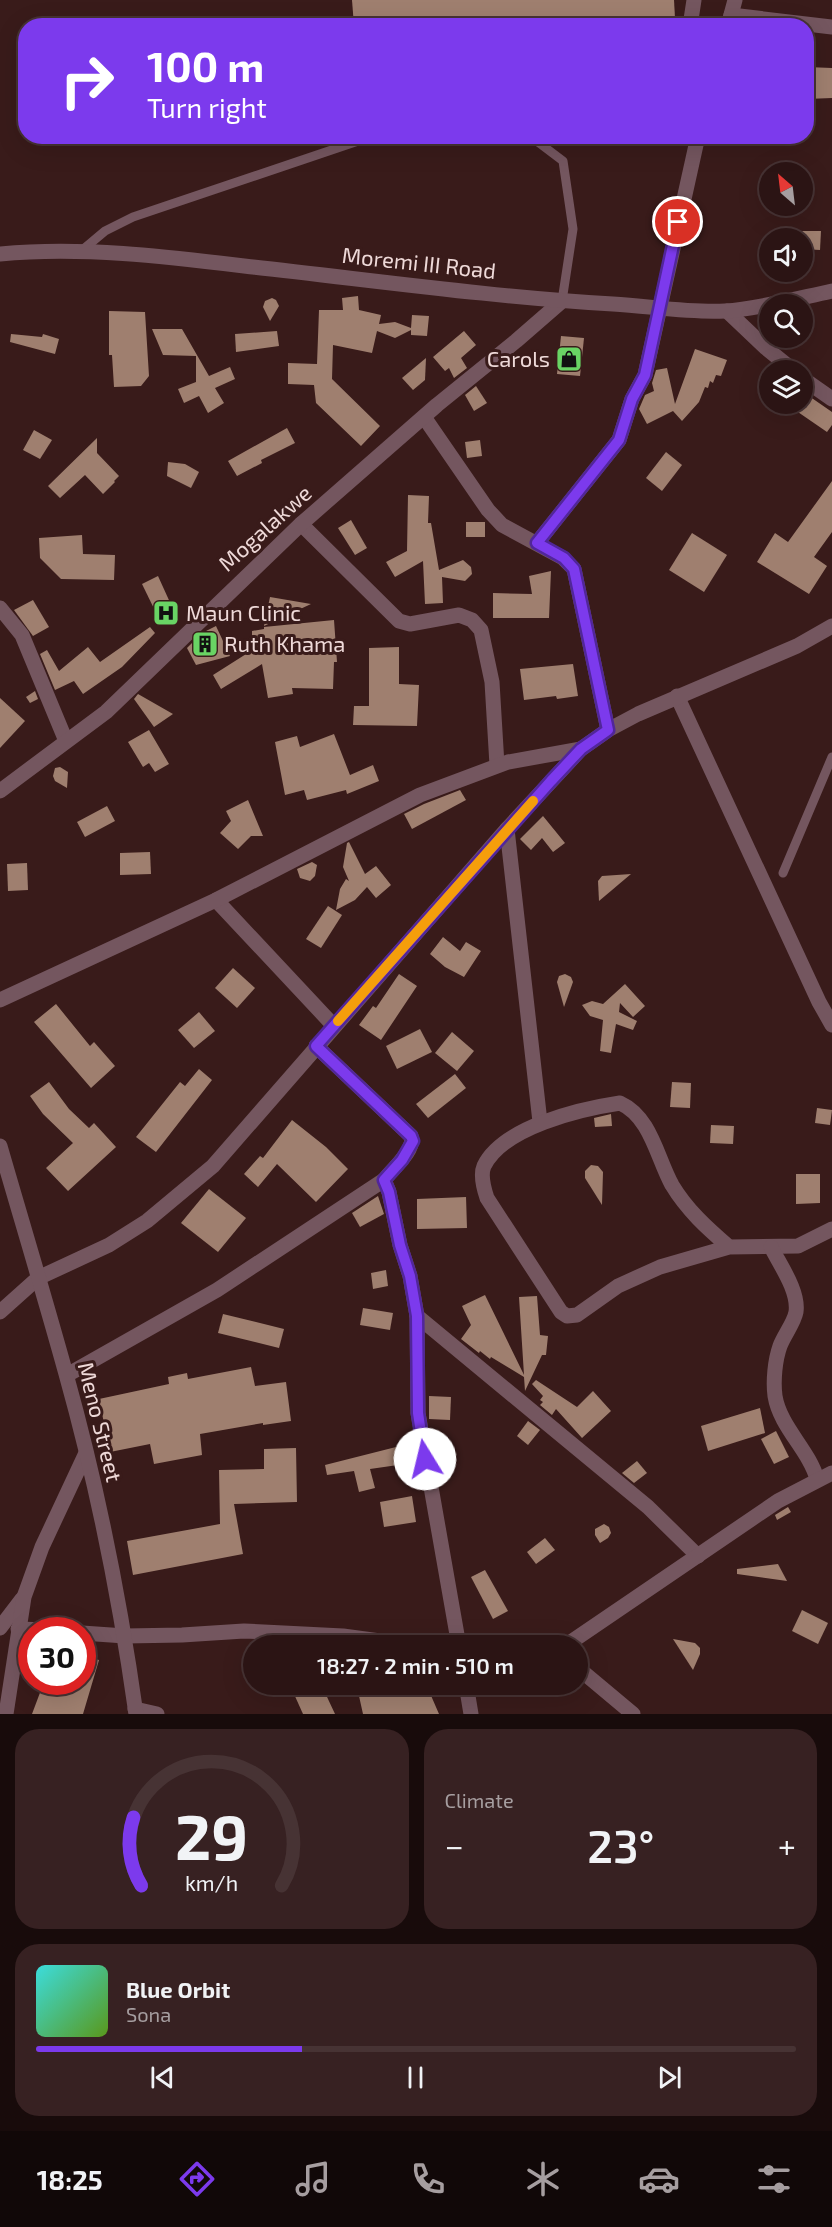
<!DOCTYPE html>
<meta charset="utf-8">
<style>
:root{--surface:#2b1414;--page:#372122;--text:#f1f3f6;--muted:#a69ea0;--line:#473334;--accent:#7c3aed}
body{margin:0;font-family:"Exo 2",sans-serif;background:var(--page);color:var(--text);height:100vh;display:flex;flex-direction:column;font-size:22px;white-space:nowrap}
*{box-sizing:border-box;margin:0}
p{font-size:20px;color:var(--muted)}
.icon{flex:none;width:33px;height:33px;fill:none;stroke:currentColor;stroke-width:2;stroke-linecap:round;stroke-linejoin:round}
.map{position:relative;height:1714px;overflow:hidden}
.sheet{display:flex;flex-direction:column;gap:15px;padding:15px;background:#180b0b;flex:1}
.sheet>*{flex:none}
.top-card{position:absolute;left:18px;top:18px;width:796px;height:126px;border-radius:24px;box-shadow:0 6px 24px #0002,0 0 0 2px var(--line);background:#7c3aed;color:#fff;overflow:hidden}
.needle{width:39px;rotate:332deg}
.controls{position:absolute;left:759px;top:162px;display:grid;gap:12px}
.controls a{display:grid;place-items:center;width:54px;height:54px;border-radius:50%;background:var(--surface);box-shadow:0 6px 24px #0002,0 0 0 2px var(--line);font-size:30px}
.speed{position:absolute;left:18px;top:1617px;display:flex;gap:12px;font-size:30px;font-weight:700;text-align:center}
.speed>*{display:grid;place-content:center;width:78px;height:78px;border-radius:50%;background:var(--surface);box-shadow:0 6px 24px #0002,0 0 0 2px var(--line);line-height:1}
.speed .limit{border:9px solid #d22;background:#fff;color:#111}
.pin{position:absolute;display:grid;place-items:center;width:51px;height:51px;color:#fff;margin:-26px;border:3px solid #fff;border-radius:50%;box-shadow:0 2px 6px #0007}
.me{position:absolute;width:66px;margin:-33px;rotate:351deg;stroke-linejoin:round;filter:drop-shadow(0 0 4px #0008)}
.turn{display:flex;align-items:center;gap:21px;height:126px;padding:0 30px;font-size:27px}
.turn .icon{width:78px;height:78px;stroke-width:2.5}
.turn b{display:block;font-size:42px;line-height:51px}
.big{font-size:45px;font-weight:600;line-height:1.1}
.sheet .tile{flex:1;display:flex;flex-direction:column;justify-content:center;gap:9px;min-width:0;padding:0 21px;border-radius:24px;background:var(--page)}
.sheet .dial{align-items:center;gap:0}
.dial svg{height:156px;overflow:visible;fill:none;stroke:var(--line);stroke-width:7;stroke-linecap:round;text-anchor:middle}
.dial text{fill:var(--text);stroke:none}
.song{display:flex;align-items:center;gap:18px}
.cover{width:72px;height:72px;border-radius:9px;background:linear-gradient(135deg,hsl(180 70% 55%),hsl(90 70% 35%))}
.played{height:6px;border-radius:3px;background:linear-gradient(90deg,var(--accent) 35%,var(--line) 35%)}
.keys{display:flex;justify-content:space-around;direction:ltr}
.heat{display:flex;justify-content:space-between;align-items:center;font-size:33px;direction:ltr}
.sheet .tiles{flex:1;display:grid;gap:15px;grid-template-columns:1fr 1fr}
.tile:last-child{grid-column:span 2}
.trip{position:absolute;left:243px;top:1635px;width:345px;height:60px;border-radius:30px;background:var(--surface);box-shadow:0 6px 24px #0002,0 0 0 2px var(--line);font-weight:600;line-height:60px;text-align:center}
.tab-bar{display:flex;height:96px;justify-content:space-around;align-items:center;background:#110808;color:var(--muted)}
.tab-bar .icon{width:42px;height:42px}
.tab-bar .on{color:var(--accent)}
.tab-bar b{font-size:27px;color:var(--text)}
.map>svg:first-child{display:block}
.building{fill:#9f7f6f}
.lines{fill:none;stroke-linecap:round;stroke-linejoin:round}
.service{stroke:#74565f;stroke-width:9}
.minor{stroke:#74565f;stroke-width:15}
.tertiary{stroke:#74565f;stroke-width:15}
.route-casing{stroke:#51269a;stroke-width:15}
.route{stroke:#7c3aed;stroke-width:10}
.slow{stroke:#f59e0b;stroke-width:10}
.labels{text-anchor:middle;stroke-width:6;stroke-linejoin:round;paint-order:stroke}
.street-label{font-size:22px;fill:#eed9d8;stroke:#391b1a}
.poi-label{font-size:22px;fill:#eed9d8;stroke:#391b1a;text-anchor:start}
</style>
<div class="map">
<svg width="832" height="1714" viewBox="0 0 832 1714">
<rect width="100%" height="100%" fill="#391b1a"/>
<g class="building">
<path d="M352 0H674L675 18 563 26H354Z"/>
<path d="M807 67 832 68V98L807 99Z"/>
<path d="M802 231H821L820 250 802 249Z"/>
<path d="M358 296 359 310 381 315 379 324 395 322 411 328 412 315 429 316 427 336 411 335V330L395 338 377 331 372 353 333 345 332 379 380 426 361 446 316 403 314 385 288 384V363L317 364 319 310H343L342 298Z"/>
<path d="M272 298 276 300 279 306 270 321 263 307 265 301Z"/>
<path d="M109 311 145 312 149 376 141 386 114 387 112 355H109Z"/>
<path d="M152 329H182L209 376 230 367 235 379 215 388 224 403 208 413 199 396 184 403 178 389 196 382V356L163 355Z"/>
<path d="M277 331 279 346 236 352 235 334Z"/>
<path d="M464 331 476 345 461 358 467 368 454 378 449 368 445 371 433 357Z"/>
<path d="M11 334 42 337 43 334 59 339 55 354 10 342Z"/>
<path d="M561 336 584 338 580 376 557 374Z"/>
<path d="M695 349 727 360 721 376 716 375 713 383 710 381 708 388 705 387 699 402 682 421 673 411 647 424 639 409 645 395 654 391 652 383 656 370 667 368 675 404Z"/>
<path d="M426 358 425 380 413 390 402 378Z"/>
<path d="M476 386 487 403 474 411 465 395Z"/>
<path d="M806 394 832 412V425L827 432 795 410 799 404H802V399Z"/>
<path d="M287 428 295 443 261 460 262 463 237 476 228 461Z"/>
<path d="M34 430 52 440 40 459 23 450Z"/>
<path d="M97 438V453L119 476 114 481 115 482 103 494 85 475 60 498 48 486Z"/>
<path d="M480 440 482 456 467 458 465 442Z"/>
<path d="M666 452 682 465 662 491 646 478Z"/>
<path d="M168 462 185 464 199 472 191 488 167 476Z"/>
<path d="M832 481V532L814 557 827 566 809 594 757 562 775 533 788 542Z"/>
<path d="M408 495 429 496 428 523H431L439 570 463 560 471 567 472 574 465 581 442 577 443 603 425 604 423 561 395 577 386 562 407 551Z"/>
<path d="M351 520 367 548 355 555 338 528Z"/>
<rect x="466" y="522" width="19" height="15"/>
<path d="M692 533 727 555 704 592 669 570Z"/>
<path d="M82 535 83 554 115 555 114 580 61 579 40 558 39 538Z"/>
<path d="M551 571 549 618H493V593L532 594 529 576Z"/>
<path d="M158 576 173 609V614L162 625 142 584Z"/>
<path d="M270 597 311 604 264 626Z"/>
<path d="M33 600 49 627 33 636 14 610Z"/>
<path d="M334 620 337 662H334L333 689 292 688 293 694 268 698 262 664 221 689 213 675 254 649 249 639 252 637V631L264 629V627Z"/>
<path d="M216 626 230 656 196 665 187 648 202 633Z"/>
<path d="M150 627 155 633 122 667 83 694 74 681 55 690 40 654 47 650 59 671 88 647 100 662Z"/>
<path d="M399 647V684L419 685 417 726 353 725 354 706H369V648Z"/>
<path d="M573 664 578 696 557 699 556 696 524 700 520 669Z"/>
<path d="M35 691 38 699 30 703 26 697Z"/>
<path d="M138 694 173 714 154 727 134 699Z"/>
<path d="M0 698 25 721 0 748Z"/>
<path d="M149 730 169 764 155 772 149 763 143 767 128 742Z"/>
<path d="M334 734 350 775 373 765 379 781 347 794 346 790 307 800 304 790 285 795 275 742 297 736 300 747Z"/>
<path d="M60 767 68 772 67 788 55 781 53 776 55 768Z"/>
<path d="M460 790 466 800 412 829 404 814 424 804Z"/>
<path d="M248 800 263 836H251L238 849 220 833 231 821 226 811Z"/>
<path d="M107 806 115 821 85 837 77 822Z"/>
<path d="M543 816 565 843 553 852 542 838 531 850 520 839Z"/>
<path d="M349 842 365 874 376 866 391 885 376 898 367 887 355 900 336 910 340 889 346 879 349 881 343 867 347 843Z"/>
<path d="M150 852 151 874 120 875V853Z"/>
<path d="M312 862 317 865 315 876 310 881 300 878 297 869Z"/>
<path d="M27 863 28 890 8 891 7 864Z"/>
<path d="M631 874 599 901 598 881 602 876Z"/>
<path d="M328 906 342 915 321 948 306 939Z"/>
<path d="M443 937 460 951 466 942 481 951 464 977 445 967 430 954Z"/>
<path d="M233 968 255 988 237 1008 215 988Z"/>
<path d="M399 974 417 986 381 1040 359 1025 373 1006 376 1008Z"/>
<path d="M565 974 571 977 573 982 564 1007 557 982 559 976Z"/>
<path d="M625 984 645 1006 633 1017 620 1003 619 1012 637 1021 633 1030 616 1024 611 1053 600 1051 603 1020 590 1016 582 1005 592 1001 603 1004Z"/>
<path d="M56 1004 90 1046 94 1042 115 1066 91 1088 34 1022Z"/>
<path d="M199 1012 215 1031 194 1048 178 1030Z"/>
<path d="M420 1029 432 1052 397 1069 386 1046Z"/>
<path d="M452 1032 474 1051 457 1071 435 1053Z"/>
<path d="M199 1069 212 1080 156 1152 136 1137 180 1082 185 1086Z"/>
<path d="M455 1074 466 1088 428 1118 416 1104Z"/>
<path d="M49 1082 69 1109 89 1128 94 1123 116 1147 68 1191 46 1168 73 1143 43 1114 30 1096Z"/>
<path d="M672 1082 691 1083 690 1108 670 1107Z"/>
<path d="M817 1108 832 1110 830 1125 815 1123Z"/>
<path d="M611 1114 612 1126 595 1127 594 1118Z"/>
<path d="M292 1120 326 1147 348 1169 316 1202 277 1164 258 1187 244 1174 260 1156 263 1158Z"/>
<path d="M711 1125 734 1126 733 1144 710 1143Z"/>
<path d="M591 1165 598 1166 603 1172 602 1205 585 1178V1171Z"/>
<path d="M796 1174H820V1203L796 1204Z"/>
<path d="M209 1189 246 1218 218 1252 181 1223Z"/>
<path d="M378 1196 384 1214 360 1227 352 1213Z"/>
<path d="M466 1197 467 1228 417 1229V1199Z"/>
<path d="M386 1270 388 1286 373 1289 371 1273Z"/>
<path d="M485 1295 524 1375 519 1297 537 1296 540 1335 548 1336 546 1355H542L525 1391 524 1377 491 1357 490 1359 480 1351 479 1353 461 1339 471 1325 462 1306Z"/>
<path d="M363 1308 393 1313 390 1330 360 1325Z"/>
<path d="M223 1314 284 1329 279 1348 218 1333Z"/>
<path d="M251 1367 255 1386 286 1382 291 1421 263 1425V1423L200 1434 202 1455 154 1464 150 1444 110 1452 99 1399 169 1384 168 1377 187 1373 188 1379Z"/>
<path d="M536 1380 577 1407 593 1391 611 1411 582 1438 556 1409 552 1415 540 1405 543 1402 540 1400 543 1396 532 1384Z"/>
<path d="M429 1396 451 1397 450 1420 429 1419Z"/>
<path d="M760 1408 765 1433 708 1451 701 1426Z"/>
<path d="M528 1421 540 1430 528 1445 517 1436Z"/>
<path d="M776 1431 789 1457 774 1464 761 1439Z"/>
<path d="M396 1447 398 1465 370 1469 375 1488 359 1492 354 1471 327 1475 325 1465Z"/>
<path d="M296 1448 297 1502 234 1504 243 1554 133 1575 127 1541 220 1524 219 1470 264 1469V1449Z"/>
<path d="M637 1461 647 1473 634 1483 622 1473Z"/>
<path d="M412 1496 416 1522 384 1527 380 1502Z"/>
<path d="M788 1507 791 1512 777 1520 775 1515Z"/>
<path d="M604 1524 609 1527 611 1533 608 1538 600 1543 595 1535V1529Z"/>
<path d="M545 1538 555 1550 536 1564 527 1552Z"/>
<path d="M778 1564 787 1581 737 1574V1569Z"/>
<path d="M485 1570 508 1611 493 1619 471 1577Z"/>
<path d="M802 1610 828 1623 818 1644 792 1631Z"/>
<path d="M673 1639 695 1643 700 1648V1654L693 1670Z"/>
<path d="M82 1655 99 1660 83 1714H32L44 1682H82Z"/>
<path d="M317 1684H321L335 1714H303L294 1694Z"/>
<path d="M405 1684H426L439 1714H363L359 1696 377 1692 378 1696Z"/>
</g>
<g class="lines">
<g class="service">
<path d="M530 136 563 161 573 229 562 301"/>
<path d="M80 252 105 231 133 217 373 136"/>
<path d="M783 873 832 757"/>
</g>
<g class="minor">
<path d="M731 15 832 27"/>
<path d="M690 26 694 0"/>
<path d="M728 26 735 0"/>
<path d="M727 311 766 348 793 370"/>
<path d="M802 378 832 399"/>
<path d="M424 417 488 510 502 525 563 558 574 569 608 730"/>
<path d="M301 524 399 621 410 624 459 615 472 620 481 630 492 682 497 765"/>
<path d="M537 543 619 440 632 399 645 375 698 136"/>
<path d="M0 608 22 635 66 741"/>
<path d="M677 696 819 1002 832 1025"/>
<path d="M0 791 106 712 301 524 437 405 516 341 562 301"/>
<path d="M507 829 540 1122"/>
<path d="M216 900 334 1026"/>
<path d="M0 1000 216 900 420 795 508 762 581 749"/>
<path d="M384 1180 389 1192 400 1245 410 1276 417 1316 418 1413 459 1646"/>
<path d="M729 1247C707 1228 687 1210 672 1185 657 1158 651 1117 620 1103 580 1109 503 1127 484 1166 480 1175 484 1189 487 1198L561 1312 567 1316 577 1315 618 1286 660 1267 729 1247 798 1246 832 1229"/>
<path d="M771 1247C780 1265 799 1291 796 1312 794 1323 784 1335 780 1346 775 1360 773 1381 775 1396 780 1427 809 1450 817 1479"/>
<path d="M0 1312 38 1278 109 1245 147 1221 213 1166 507 829 581 749 608 730 638 714 797 646 832 626"/>
<path d="M417 1316 648 1507 698 1556"/>
<path d="M67 1375 217 1290 384 1180C392 1169 416 1150 411 1136L316 1046"/>
<path d="M0 1628 22 1599"/>
<path d="M18 1629 46 1630"/>
<path d="M82 1633 125 1636 182 1635 244 1631 343 1636 417 1646"/>
<path d="M565 1646 778 1501 832 1473"/>
<path d="M578 1671 584 1673 633 1714"/>
<path d="M466 1684 471 1714"/>
<path d="M135 1709 157 1714"/>
<path d="M6 1714 24 1597 42 1547 86 1453"/>
</g>
<g class="tertiary">
<path d="M0 254C83 246 170 257 253 267 372 280 492 297 613 304 650 306 688 313 725 311 758 309 799 298 832 291"/>
<path d="M0 1146C22 1222 45 1298 66 1374 97 1485 120 1600 136 1714"/>
</g>
</g>
<g class="lines">
<defs>
<path id="route" d="M425 1459 418 1413 417 1316 410 1276 400 1245 389 1192 384 1180 402 1160 413 1141 411 1136 316 1046 551 781 581 749 608 730 574 569 564 558 537 543 619 440 632 399 645 375 678 222"/>
</defs>
<use href="#route" class="route-casing"/>
<use href="#route" class="route"/>
<path class="slow" d="M338 1021 533 801"/>
</g>
<defs>
<symbol id="shop-square" viewBox="-11 -11 22 22"><rect x="-9" y="-9" width="18" height="18" rx="4" fill="#69d464" stroke="#391b1a"/><path d="M-5-2.5h2.3a2.7 3.5 0 0 1 5.4 0H5L5.5 6h-11ZM-1.5-2.5h3a1.5 2.3 0 0 0-3 0Z" fill="#111"/></symbol>
<symbol id="hospital-square" viewBox="-11 -11 22 22"><rect x="-9" y="-9" width="18" height="18" rx="4" fill="#69d464" stroke="#391b1a"/><path d="M-5-5h3v3.5h4V-5h3V5h-3V1.5h-4V5h-3Z" fill="#111"/></symbol>
<symbol id="building-square" viewBox="-11 -11 22 22"><rect x="-9" y="-9" width="18" height="18" rx="4" fill="#69d464" stroke="#391b1a"/><path d="M-4-6H4V6H1V3H-1V6H-4ZM-2.5-4.3h1.7v1.8h-1.7ZM.8-4.3h1.7v1.8H.8ZM-2.5-1h1.7V.8h-1.7ZM.8-1h1.7V.8H.8Z" fill="#111"/></symbol>
</defs>
<g fill-rule="evenodd">
<use href="#shop-square" x="554" y="344" width="30" height="30"/>
<use href="#hospital-square" x="151" y="598" width="30" height="30"/>
<use href="#building-square" x="190" y="629" width="30" height="30"/>
</g>
<g class="labels">
<g class="street-label">
<text transform="translate(419 263) rotate(6)" y="8">Moremi III Road</text>
<text transform="translate(265 528) rotate(-42)" y="8">Mogalakwe</text>
<text transform="translate(100 1422) rotate(76)" y="8">Meno Street</text>
</g>
<g class="poi-label">
<text x="550" y="367" text-anchor="end">Carols</text>
<text x="186" y="621">Maun Clinic</text>
<text x="224" y="652">Ruth Khama</text>
</g>
</g>
</svg>
<div class="controls">
<a><svg class="needle" viewBox="-14 -14 28 28"><path d="M0-13l5 13h-10z" fill="#e53935"/><path d="M0 13l5-13h-10z" fill="#a69ea0"/></svg></a>
<a><svg class="icon" aria-label="sound" viewBox="0 0 24 24"><path d="M4 9h4l5-4v14l-5-4H4zM17 9q2 3 0 6"/></svg></a>
<a><svg class="icon" aria-label="search" viewBox="0 0 24 24"><circle cx="10" cy="10" r="6"/><path d="M15 15l6 6"/></svg></a>
<a><svg class="icon" aria-label="layers" viewBox="0 0 24 24"><path d="M12 4l9 5-9 5-9-5zM3 14l9 5 9-5"/></svg></a>
</div>
<div class="speed"><div class="limit">30</div></div>
<div class="pin" style="left:678px;top:222px;background:#d93025"><svg class="icon" aria-label="arrive" viewBox="0 0 24 24"><path d="M6 21V4h12l-3 4 3 4H6"/></svg></div>
<svg class="me" style="left:425px;top:1459px" viewBox="-20 -20 40 40"><circle r="19" fill="#fff"/><path d="M0-13L10 11 0 6-10 11z" fill="#7c3aed"/></svg>
<div class="trip">18:27 · 2 min · 510 m</div>
<div class="top-card">
<div class="turn"><svg class="icon" aria-label="right" viewBox="0 0 24 24"><path d="M7 20v-9h11M14 6l5 5-5 5"/></svg><div><b>100 m</b>Turn right</div></div>
</div>
</div>
<section class="sheet">
<div class="tiles">
<div class="tile dial"><svg viewBox="0 0 100 80">
<path d="M14 69A42 42 0 1 1 86 69"/>
<path d="M14 69A42 42 0 0 1 10 34" stroke="#7c3aed"/>
<text x="50" y="56" font-size="32" font-weight="700">29</text>
<text x="50" y="72" font-size="11">km/h</text>
</svg></div>
<div class="tile"><p>Climate</p>
<div class="heat"><a>−</a><b class="big">23°</b><a>+</a></div>
</div>
<div class="tile">
<div class="song"><i class="cover"></i><div><b>Blue Orbit</b><p>Sona</p></div></div>
<div class="played"></div>
<div class="keys"><svg class="icon" aria-label="previous" viewBox="0 0 24 24"><path d="M18 5L8 12l10 7zM5 5v14"/></svg><svg class="icon" aria-label="pause" viewBox="0 0 24 24"><path d="M8 5v14M16 5v14"/></svg><svg class="icon" aria-label="next" viewBox="0 0 24 24"><path d="M6 5l10 7-10 7zM19 5v14"/></svg></div>
</div>
</div>
</section>
<nav class="tab-bar">
<b>18:25</b>
<svg class="icon on" aria-label="directions" viewBox="0 0 24 24"><path d="M12 3l9 9-9 9-9-9zM9 14v-3h6M13 9l2 2-2 2"/></svg>
<svg class="icon" aria-label="music" viewBox="0 0 24 24"><path d="M9 18V5l10-2v13"/><circle cx="6" cy="18" r="3"/><circle cx="16" cy="16" r="3"/></svg>
<svg class="icon" aria-label="phone" viewBox="0 0 24 24"><path d="M5 4h4l2 5-3 2q2 4 5 5l2-3 5 2v4C11 20 4 13 5 4z"/></svg>
<svg class="icon" aria-label="climate" viewBox="0 0 24 24"><path d="M12 3v18M4 7l16 10M4 17L20 7"/></svg>
<svg class="icon" aria-label="car" viewBox="0 0 24 24"><path d="M5 17H2v-5l4-1 3-4h7l3 4 3 1v5h-3M9 17h6M6 11h13"/><circle cx="7" cy="17" r="2"/><circle cx="17" cy="17" r="2"/></svg>
<svg class="icon" aria-label="filters" viewBox="0 0 24 24"><path d="M4 7h16M4 17h16"/><circle cx="9" cy="7" r="2"/><circle cx="15" cy="17" r="2"/></svg>
</nav>
